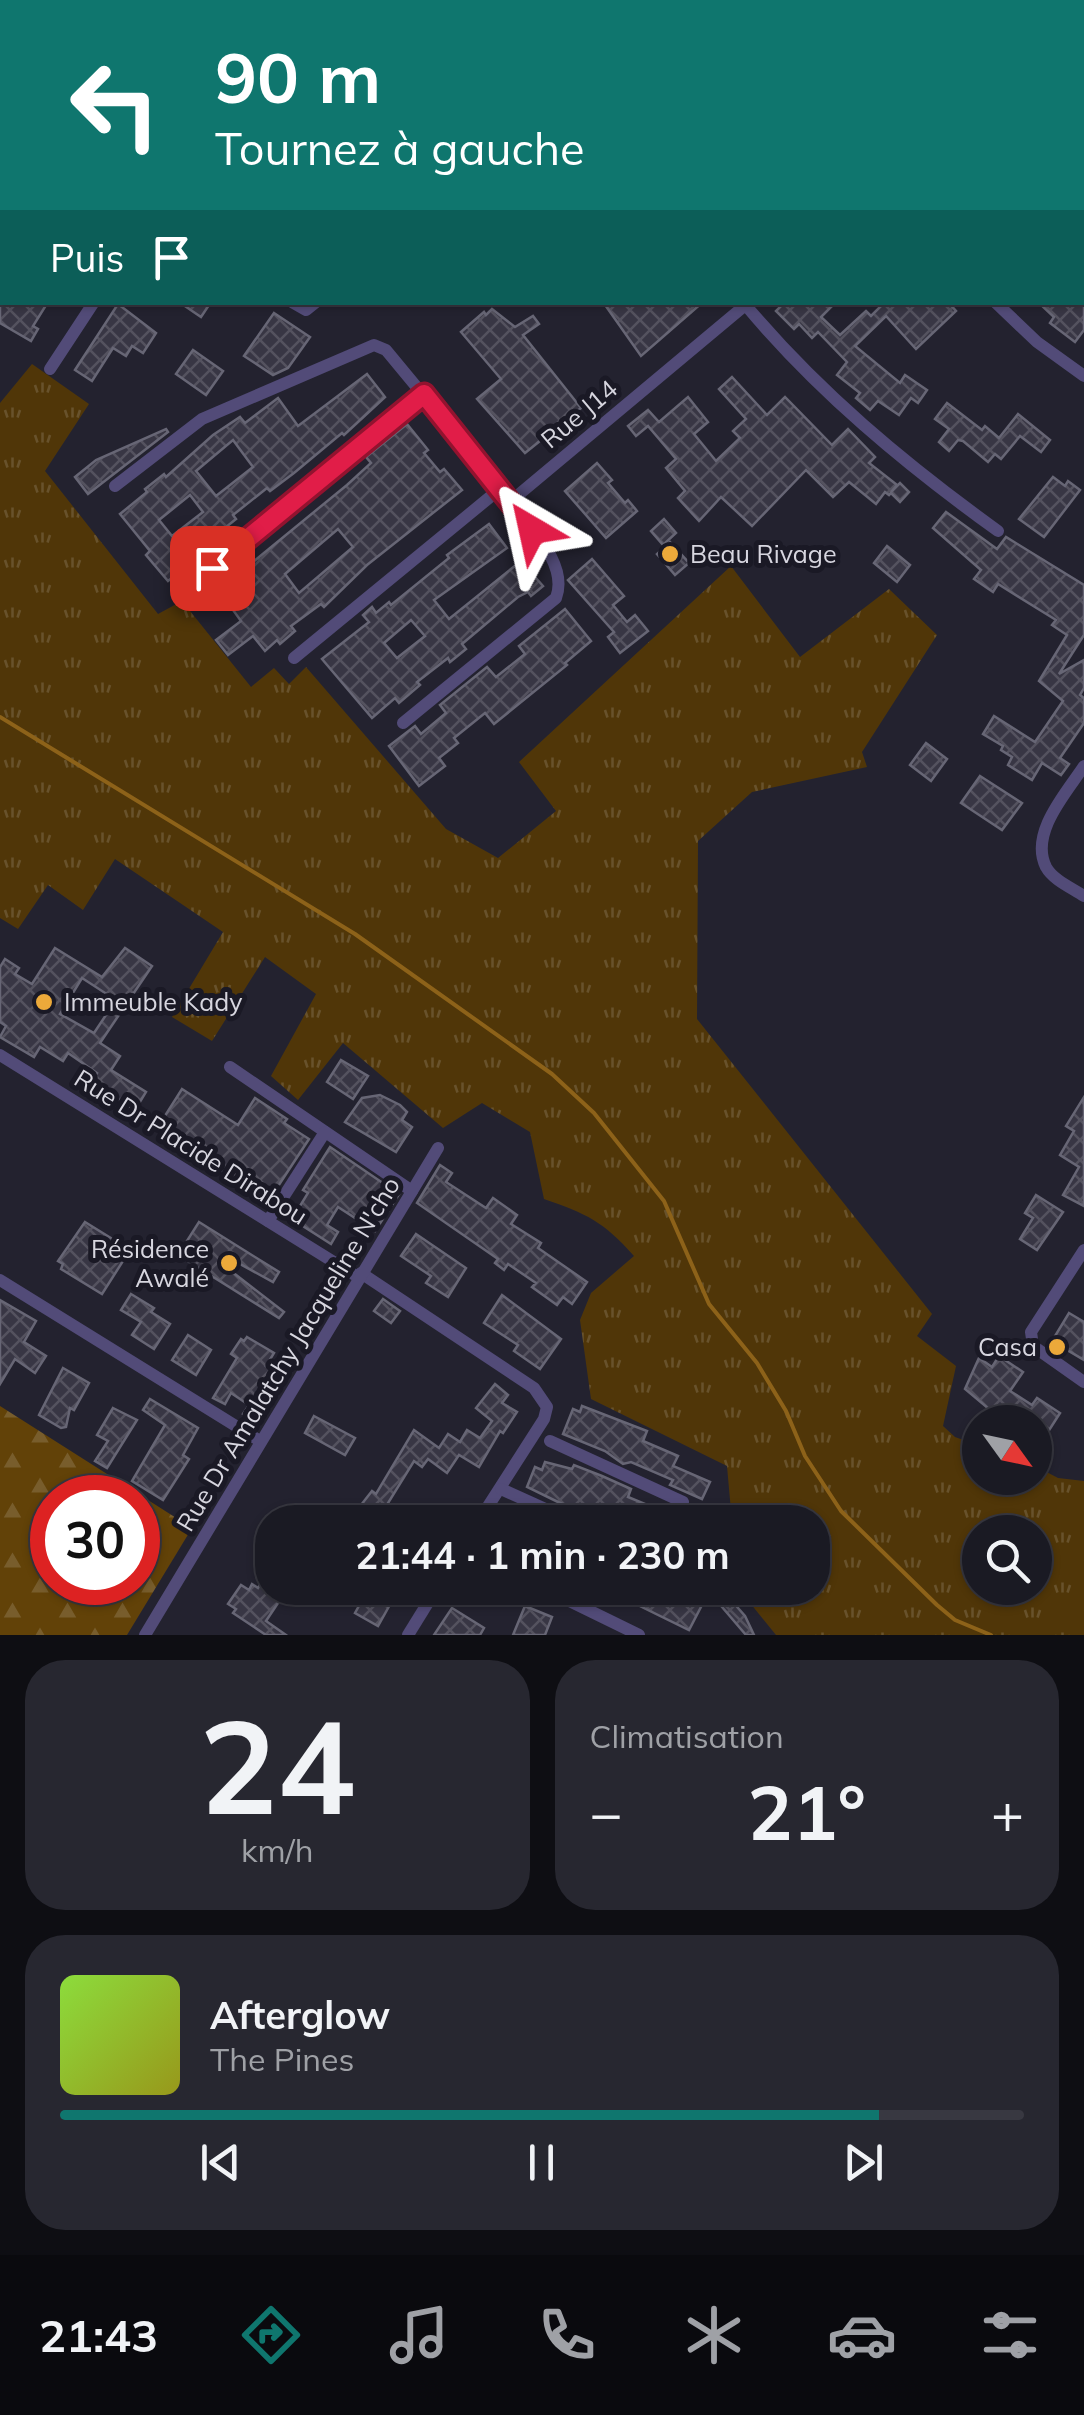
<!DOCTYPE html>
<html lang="fr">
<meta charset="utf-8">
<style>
:root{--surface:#1a1a23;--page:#272730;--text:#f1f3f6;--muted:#9fa1a6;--line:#383841;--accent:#0f766e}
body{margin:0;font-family:Mulish,sans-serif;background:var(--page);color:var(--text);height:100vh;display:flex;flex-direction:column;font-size:38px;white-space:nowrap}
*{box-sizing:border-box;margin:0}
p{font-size:32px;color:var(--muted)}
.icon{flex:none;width:55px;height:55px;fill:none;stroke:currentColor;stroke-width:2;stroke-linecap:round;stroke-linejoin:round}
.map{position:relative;height:1635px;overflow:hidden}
.drawer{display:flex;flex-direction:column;gap:25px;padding:25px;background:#0e0e13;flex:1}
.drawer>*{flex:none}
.guide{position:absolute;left:0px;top:0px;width:1085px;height:305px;box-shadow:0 2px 8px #0004,0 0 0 2px var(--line);background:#0f766e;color:#fff;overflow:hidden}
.needle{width:65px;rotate:123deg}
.fabs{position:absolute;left:962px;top:1405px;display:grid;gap:20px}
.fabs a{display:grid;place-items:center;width:90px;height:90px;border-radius:50%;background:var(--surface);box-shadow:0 2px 8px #0004,0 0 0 2px var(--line);font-size:50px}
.speed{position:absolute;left:30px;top:1475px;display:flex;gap:20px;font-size:50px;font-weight:700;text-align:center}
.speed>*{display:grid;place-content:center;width:130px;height:130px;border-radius:50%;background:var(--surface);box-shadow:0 2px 8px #0004,0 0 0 2px var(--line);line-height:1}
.speed .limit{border:15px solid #d22;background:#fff;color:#111}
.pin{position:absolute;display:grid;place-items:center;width:85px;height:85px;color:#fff;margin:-42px;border-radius:20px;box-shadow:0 5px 15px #0006}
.me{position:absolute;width:110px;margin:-55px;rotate:324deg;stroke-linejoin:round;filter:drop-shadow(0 0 8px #0008)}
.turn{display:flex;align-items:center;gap:35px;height:210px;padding:0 50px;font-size:45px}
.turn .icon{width:130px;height:130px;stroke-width:2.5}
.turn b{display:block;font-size:70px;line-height:85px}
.then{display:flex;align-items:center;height:95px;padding:0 50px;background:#0003;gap:20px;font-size:38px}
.big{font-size:75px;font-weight:700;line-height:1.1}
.drawer .widget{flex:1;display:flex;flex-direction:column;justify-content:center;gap:15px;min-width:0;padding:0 35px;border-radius:40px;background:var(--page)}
.drawer .dial{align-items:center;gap:0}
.dial b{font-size:130px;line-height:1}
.song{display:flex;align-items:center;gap:30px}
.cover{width:120px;height:120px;border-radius:15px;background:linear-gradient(135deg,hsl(90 70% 55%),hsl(60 70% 35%))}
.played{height:10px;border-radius:5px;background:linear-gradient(90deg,var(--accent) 85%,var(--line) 85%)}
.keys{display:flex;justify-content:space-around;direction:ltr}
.heat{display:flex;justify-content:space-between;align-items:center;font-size:55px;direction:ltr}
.drawer .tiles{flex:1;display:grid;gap:25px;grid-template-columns:1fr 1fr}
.widget:last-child{grid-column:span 2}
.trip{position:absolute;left:255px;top:1505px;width:575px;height:100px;border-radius:40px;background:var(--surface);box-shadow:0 2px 8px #0004,0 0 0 2px var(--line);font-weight:700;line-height:100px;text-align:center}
.tab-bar{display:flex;height:160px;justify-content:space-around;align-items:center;background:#0a0a0e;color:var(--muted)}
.tab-bar .icon{width:70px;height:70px}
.tab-bar .selected{color:var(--accent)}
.tab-bar b{font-size:45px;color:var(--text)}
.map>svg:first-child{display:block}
.grass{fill:url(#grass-tufts);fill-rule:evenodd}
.forest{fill:url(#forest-firs);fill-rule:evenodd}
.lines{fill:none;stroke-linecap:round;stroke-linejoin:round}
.stream{stroke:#8d6219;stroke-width:4}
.building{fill:url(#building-cross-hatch);stroke:#676675;stroke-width:2.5;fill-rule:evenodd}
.street{stroke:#524b78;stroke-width:12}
.highway{stroke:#927eed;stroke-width:25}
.route-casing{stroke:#92132f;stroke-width:25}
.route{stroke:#e11d48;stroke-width:18}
.poi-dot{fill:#eca93a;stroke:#1a1925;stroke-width:4}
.labels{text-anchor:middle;stroke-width:10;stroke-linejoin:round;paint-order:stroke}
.street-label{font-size:25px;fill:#d7d6df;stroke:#1a1925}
.poi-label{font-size:25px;fill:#d7d6df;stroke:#1a1925;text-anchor:start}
</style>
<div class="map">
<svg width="1084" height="1635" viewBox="0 0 1084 1635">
<defs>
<pattern id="grass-tufts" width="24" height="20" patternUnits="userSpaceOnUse" patternTransform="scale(2.5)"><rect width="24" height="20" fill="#503608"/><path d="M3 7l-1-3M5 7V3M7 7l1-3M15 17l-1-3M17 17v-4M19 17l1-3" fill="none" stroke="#68522c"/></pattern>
<pattern id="forest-firs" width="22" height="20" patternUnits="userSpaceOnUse" patternTransform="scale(2.5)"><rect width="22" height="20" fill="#624208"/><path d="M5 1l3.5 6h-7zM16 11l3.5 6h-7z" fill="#785d2c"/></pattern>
<pattern id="building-cross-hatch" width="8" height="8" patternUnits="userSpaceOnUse" patternTransform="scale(2.5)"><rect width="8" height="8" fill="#383644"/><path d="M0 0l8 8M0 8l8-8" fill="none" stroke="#54525f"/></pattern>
</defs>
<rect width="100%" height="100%" fill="#23222f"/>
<path class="grass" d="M32 364 89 404 45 471 158 614 182 601 251 687 274 668 289 684 306 667 446 829 498 858 556 811 519 762 731 566 800 657 889 589 937 635 862 752 867 767 752 792 698 841 697 1019 932 1314 917 1336 956 1366 943 1426 955 1437 980 1446V1478H1035V1466L1058 1478 1084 1481V1635H776L738 1588H812V1522H732L727 1466 591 1399 580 1320 591 1293 634 1256C603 1221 587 1214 544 1199L530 1132 482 1103 443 1128 343 1043 298 1100 271 1076 316 994 265 957 212 1041 172 1017 223 932 115 859 83 910 48 885 18 929 0 918V403ZM980 1532H1035V1588H980Z"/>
<path class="forest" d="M0 1406 192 1528 127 1635H0ZM52 1498H138V1582H52Z"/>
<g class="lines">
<path class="stream" d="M0 717 355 934 552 1074 594 1113 664 1201 709 1304 757 1363 786 1411 805 1456 841 1511 937 1605 955 1620 991 1635"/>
</g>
<g class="building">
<path d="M0 302H48L33 326 38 329 31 341 0 323Z"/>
<path d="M179 302H211L201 317Z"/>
<path d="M603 302H703L641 356Z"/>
<path d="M785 302H836L821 317 840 335 866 311 871 316 885 302H948L956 311 916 349 886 316 855 346 900 383 905 375 927 390 918 403 911 398 899 415 878 401 870 410 856 398 860 393 837 375 847 362 818 332 812 338 799 324 794 329 776 311Z"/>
<path d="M1038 302H1084V330L1075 342 1050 323 1054 317Z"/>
<path d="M118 304 156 333 143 353 132 346 126 356 113 348 92 381 75 370Z"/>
<path d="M492 309 515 327 533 316 539 324 523 335 581 408 525 453 477 399 501 379 461 332 484 312 486 315Z"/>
<path d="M274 313 310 337 288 368 273 375 244 356Z"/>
<path d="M193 350 223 371 206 395 176 374Z"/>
<path d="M367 374 385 397 344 435 342 433 294 473 270 491 267 488 233 515 236 519 184 561 188 565 168 581 146 555 150 551 120 514 147 492 145 489 164 474 166 477 213 435 240 417 245 423 278 398 298 426ZM233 440 253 467 216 496 196 471ZM190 495 203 512 172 536 159 520Z"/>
<path d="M732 377 767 415 785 397 832 445 848 429 875 457 869 463 897 485 891 492 900 483 909 492 900 502 891 493 889 495 885 492 876 504 849 482 833 497 806 470 752 526 721 497 699 521 678 498 685 491 666 468 676 459 648 426 636 436 628 426 648 410 659 422 688 397 708 422 694 434 716 461 740 438 733 431 746 419 719 389Z"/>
<path d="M947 403 982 430 985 426 999 438 1018 414 1050 440 1041 452 1020 436 1001 459 995 454 988 462 963 441 958 440 949 451 939 442 949 429 935 419Z"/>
<path d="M407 424 428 450 424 453 440 472 444 469 462 490 367 565 324 607 321 604 291 626 295 631 280 644 277 640 265 651 253 636 228 655 216 640 241 621 233 610 236 607 221 588 347 485 371 463 366 457ZM338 529 353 547 299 593 285 574Z"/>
<path d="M166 429 168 432 88 494 75 477 96 460Z"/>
<path d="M597 463 612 480 608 483 625 503 628 500 637 511 606 538 565 491Z"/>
<path d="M1053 477 1065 486 1068 481 1080 490 1044 537 1019 519Z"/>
<path d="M946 512 997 549 1006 537 1084 585V635L1059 674 1084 660V688L1080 695 1084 698V723L1060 758 1069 764 1061 775 1042 763 1032 780 1008 765 1012 757 1001 750 1003 746 983 734 994 716 1035 742 1063 701 1039 681 1067 635 1052 625 1056 620 998 584 993 592 974 579 981 570 933 528Z"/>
<path d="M664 519 676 533 663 545 651 531Z"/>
<path d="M489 524 507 548 434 600 449 619 521 561 543 586 531 596 528 592 518 597 462 644 466 649 450 662 448 658 417 682 420 685 399 703 395 698 372 718 322 659 369 622 363 615 372 607 376 613 389 602 391 605 449 558 447 555ZM411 620 425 636 397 658 384 643Z"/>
<path d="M670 542 689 563 675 575 657 554Z"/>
<path d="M887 546 910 565 897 582 874 563Z"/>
<path d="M592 559 624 596 613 605 627 622 635 615 648 631 620 653 608 637 614 632 568 580Z"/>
<path d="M565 609 591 641 565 663 567 665 494 724 485 713 454 738 458 743 439 758 445 766 419 786 389 746 415 726 421 734 446 713 440 705 487 667 496 677 525 654 519 646Z"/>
<path d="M926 743 947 759 931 781 910 765Z"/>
<path d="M980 776 1022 803 1002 830 961 803Z"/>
<path d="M55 948 102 977 125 948 152 966 100 1043 120 1056 111 1070 146 1092 135 1110 110 1094 112 1092 93 1079 97 1073 68 1053 63 1061 40 1047 34 1057 0 1037 6 1026 0 1022V967L5 959 19 968 15 974 32 984ZM82 978 116 1000 94 1033 60 1014Z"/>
<path d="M341 1060 368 1076 353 1099 327 1082Z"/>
<path d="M182 1089 238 1125 255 1098 287 1119 284 1123 309 1139 269 1200 208 1162 212 1155 161 1122Z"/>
<path d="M380 1095 400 1105 407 1112 402 1120 412 1127 396 1152 345 1122 362 1098Z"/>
<path d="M1084 1097V1206L1063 1195 1079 1167 1060 1155 1074 1131 1066 1126Z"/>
<path d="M330 1147 399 1194 375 1231 338 1207 327 1225 338 1232 331 1244 292 1219 308 1193 303 1190Z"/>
<path d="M440 1165 452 1173 446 1182 486 1208 493 1198 517 1215 511 1224 541 1243 538 1248 587 1282 572 1304 563 1297 557 1305 532 1287 536 1283 508 1264 504 1270 495 1263 498 1259 417 1203Z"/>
<path d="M1036 1195 1063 1212 1037 1250 1020 1239 1033 1218 1025 1213Z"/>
<path d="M85 1222 130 1250 102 1294 61 1269 63 1264 58 1261Z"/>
<path d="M199 1222 279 1272 273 1282 227 1257 222 1264 284 1312 279 1318 178 1255Z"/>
<path d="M416 1234 466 1268 448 1297 426 1283 431 1276 401 1256Z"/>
<path d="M131 1294 154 1308 151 1312 170 1324 154 1349 132 1335 141 1322 121 1310Z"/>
<path d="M502 1295 561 1339 540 1369 514 1351 518 1345 484 1323Z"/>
<path d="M383 1299 400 1311 391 1323 374 1311Z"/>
<path d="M0 1300 36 1321 24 1342 46 1356 35 1373 15 1359 0 1384Z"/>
<path d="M1069 1313 1084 1322V1360L1052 1341Z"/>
<path d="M188 1335 211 1350 196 1375 172 1360Z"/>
<path d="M247 1337 274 1353 266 1366 283 1377 256 1423 243 1414 249 1405 231 1393 225 1404 213 1398 237 1358 231 1354 241 1339 244 1341Z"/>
<path d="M999 1356 1023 1372 1010 1391 1032 1405 1037 1398 1060 1413 1046 1435 1035 1428V1422H1026L1015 1416 1012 1421 998 1412 996 1415 965 1389 979 1358 992 1367Z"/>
<path d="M63 1368 89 1383 74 1410 70 1408 66 1427 61 1428 39 1415Z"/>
<path d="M495 1384 508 1395 502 1403 517 1412 503 1433 500 1431 479 1467 459 1455 447 1473 428 1459 422 1467 414 1461 388 1503 392 1507 381 1521 361 1505 372 1491 376 1494 414 1430 439 1448 448 1434 460 1442 467 1430 480 1438 492 1421 476 1408Z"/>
<path d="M150 1399 198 1428 183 1455 189 1459 163 1500 132 1481 165 1425 143 1410Z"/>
<path d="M582 1406 647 1431 643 1441 678 1456 673 1466 710 1482 702 1499 670 1485 673 1480 631 1462 623 1464 605 1451 563 1434 573 1409 580 1412Z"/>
<path d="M113 1408 137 1420 107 1468 95 1461 108 1441 97 1435Z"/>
<path d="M314 1416 355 1438 345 1455 305 1433Z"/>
<path d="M545 1462 572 1469 574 1465 602 1476 631 1489 628 1497 667 1513 662 1522H608L558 1502 527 1487 535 1467 542 1470Z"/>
<path d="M503 1510 533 1522H498Z"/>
<path d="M272 1565V1588H288L266 1621 286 1635H266L233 1613 236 1609 228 1604 241 1585 249 1590 252 1584 258 1588Z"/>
<path d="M302 1588H336L327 1603Z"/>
<path d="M369 1588H390L397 1592 378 1626 355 1613Z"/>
<path d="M603 1588H673L703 1603 689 1630Z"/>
<path d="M731 1600 745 1616 754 1635H746L722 1607Z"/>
<path d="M525 1606 552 1617 545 1635H513Z"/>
<path d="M452 1608 484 1628 480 1635H434Z"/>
</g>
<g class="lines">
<g class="street">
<path d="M548 0 549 2"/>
<path d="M747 0 749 2"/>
<path d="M970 0 972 2"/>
<path d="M295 2 296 0"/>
<path d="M525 2 527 0"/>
<path d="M0 110 2 109"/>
<path d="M1082 128 1084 129"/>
<path d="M292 302 306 310 316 302"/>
<path d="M743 302C817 391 905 464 998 531"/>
<path d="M995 302 1037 342 1084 376"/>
<path d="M50 369 94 302"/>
<path d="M115 486 202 419 374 345 386 350 511 501 749 302"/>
<path d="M181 593 423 394"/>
<path d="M294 658 501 488"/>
<path d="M403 723 556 598C569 564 529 527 511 501"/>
<path d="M1084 766C1067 792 1029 833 1046 867 1053 880 1072 888 1084 896"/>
<path d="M0 1055 358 1277"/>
<path d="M230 1067 412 1191"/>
<path d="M268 1221 325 1132"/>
<path d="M1084 1250 1031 1332 1033 1346 1084 1382"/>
<path d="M361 1273 534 1388 547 1407 544 1419 478 1522"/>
<path d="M0 1280 260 1441"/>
<path d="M550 1441 683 1502 674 1522"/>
<path d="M501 1489 574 1522"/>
<path d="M543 1588 639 1635"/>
<path d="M145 1635 438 1148"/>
<path d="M408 1635 437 1588"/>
</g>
<g class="highway">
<path d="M29 2 31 0"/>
<path d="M0 32 2 30"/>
</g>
</g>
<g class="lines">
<defs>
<path id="route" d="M212 568 424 394 532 530"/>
</defs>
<use href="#route" class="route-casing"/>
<use href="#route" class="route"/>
</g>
<g class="poi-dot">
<circle cx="670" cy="554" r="10"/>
<circle cx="44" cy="1002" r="10"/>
<circle cx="229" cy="1263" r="10"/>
<circle cx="1057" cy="1347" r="10"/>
</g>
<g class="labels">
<g class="street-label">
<text transform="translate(579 414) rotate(-40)" y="9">Rue J14</text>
<text transform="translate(191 1147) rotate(32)" y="9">Rue Dr Placide Dirabou</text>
<text transform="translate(288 1354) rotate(-59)" y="9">Rue Dr Amalatchy Jacqueline N'cho</text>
</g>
<g class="poi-label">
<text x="690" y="563">Beau Rivage</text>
<text x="64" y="1011">Immeuble Kady</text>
<text x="209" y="1258" text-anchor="end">Résidence<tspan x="209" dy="29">Awalé</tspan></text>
<text x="1037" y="1356" text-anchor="end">Casa</text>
</g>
</g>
</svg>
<div class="fabs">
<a><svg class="needle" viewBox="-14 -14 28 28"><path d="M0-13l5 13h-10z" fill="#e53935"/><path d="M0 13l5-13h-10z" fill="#9fa1a6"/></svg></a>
<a><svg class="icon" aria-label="search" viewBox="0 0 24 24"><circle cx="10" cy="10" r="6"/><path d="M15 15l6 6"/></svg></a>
</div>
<div class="speed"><div class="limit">30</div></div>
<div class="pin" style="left:212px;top:568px;background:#d93025"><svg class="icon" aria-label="arrive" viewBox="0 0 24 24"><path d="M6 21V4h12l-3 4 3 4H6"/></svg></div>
<svg class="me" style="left:532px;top:530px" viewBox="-20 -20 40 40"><path d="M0-17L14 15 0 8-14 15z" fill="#e11d48" stroke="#fff" stroke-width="4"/></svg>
<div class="trip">21:44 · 1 min · 230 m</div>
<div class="guide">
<div class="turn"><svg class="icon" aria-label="left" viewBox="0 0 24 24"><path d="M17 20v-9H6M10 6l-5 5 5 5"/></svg><div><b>90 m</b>Tournez à gauche</div></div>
<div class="then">Puis<svg class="icon" aria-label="arrive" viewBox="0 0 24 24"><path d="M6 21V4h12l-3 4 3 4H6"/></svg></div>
</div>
</div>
<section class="drawer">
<div class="tiles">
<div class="widget dial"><b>24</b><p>km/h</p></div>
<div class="widget"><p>Climatisation</p>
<div class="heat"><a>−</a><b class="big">21°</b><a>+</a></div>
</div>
<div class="widget">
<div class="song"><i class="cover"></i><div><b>Afterglow</b><p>The Pines</p></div></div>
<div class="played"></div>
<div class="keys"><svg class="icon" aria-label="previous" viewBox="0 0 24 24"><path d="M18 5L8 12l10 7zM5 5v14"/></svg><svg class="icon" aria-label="pause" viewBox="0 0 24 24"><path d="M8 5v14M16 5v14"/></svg><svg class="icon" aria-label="next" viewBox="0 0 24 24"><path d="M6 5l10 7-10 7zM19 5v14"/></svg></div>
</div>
</div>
</section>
<nav class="tab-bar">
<b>21:43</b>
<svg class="icon selected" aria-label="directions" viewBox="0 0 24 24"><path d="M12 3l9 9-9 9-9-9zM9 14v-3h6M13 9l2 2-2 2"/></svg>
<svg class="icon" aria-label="music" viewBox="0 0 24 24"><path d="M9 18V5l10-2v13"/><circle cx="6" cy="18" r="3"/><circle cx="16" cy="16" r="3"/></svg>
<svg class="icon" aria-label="phone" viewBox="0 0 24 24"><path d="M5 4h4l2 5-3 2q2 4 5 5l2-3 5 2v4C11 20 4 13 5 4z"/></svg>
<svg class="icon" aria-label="climate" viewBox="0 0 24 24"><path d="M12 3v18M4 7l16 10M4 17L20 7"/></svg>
<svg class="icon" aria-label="car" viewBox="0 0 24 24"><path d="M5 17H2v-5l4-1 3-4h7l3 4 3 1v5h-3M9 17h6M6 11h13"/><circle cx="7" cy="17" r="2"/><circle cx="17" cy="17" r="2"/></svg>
<svg class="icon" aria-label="filters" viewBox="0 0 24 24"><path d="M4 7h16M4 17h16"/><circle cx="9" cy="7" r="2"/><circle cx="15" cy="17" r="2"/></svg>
</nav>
